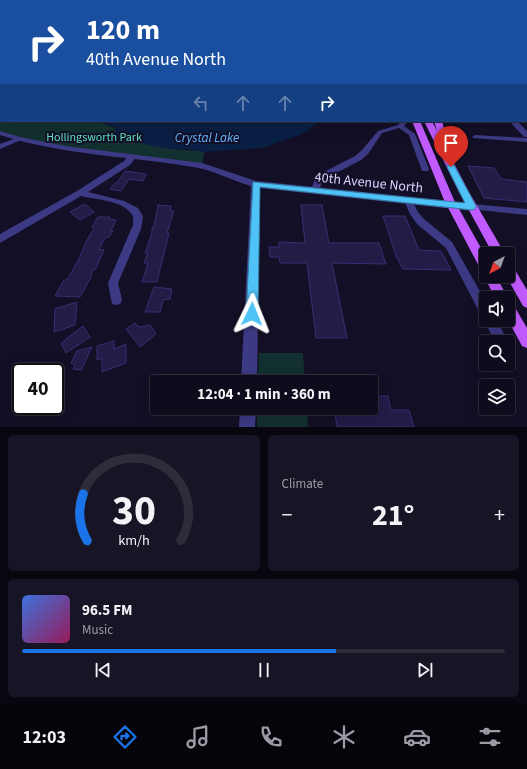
<!DOCTYPE html>
<meta charset="utf-8">
<style>
:root{--surface:#0e0b1c;--page:#171425;--text:#f1f3f6;--muted:#9b9ba3;--line:#2e2b3b;--accent:#1a73e8}
body{margin:0;font-family:"Source Sans 3",sans-serif;background:var(--page);color:var(--text);height:100vh;display:flex;flex-direction:column;font-size:15px;white-space:nowrap}
*{box-sizing:border-box;margin:0}
p{font-size:13px;color:var(--muted)}
.icon{flex:none;width:22px;height:22px;fill:none;stroke:currentColor;stroke-width:2;stroke-linecap:round;stroke-linejoin:round}
.map{position:relative;height:427px;overflow:hidden}
.drawer{display:flex;flex-direction:column;gap:8px;padding:8px;background:#08060f;flex:1}
.drawer>*{flex:none}
.top-card{position:absolute;left:0px;top:0px;width:527px;height:122px;box-shadow:0 4px 16px #0002,0 0 0 1px var(--line);background:#1a4fa0;color:#fff;overflow:hidden}
.needle{width:26px;rotate:221deg}
.fabs{position:absolute;left:479px;top:247px;display:grid;gap:8px}
.fabs a{display:grid;place-items:center;width:36px;height:36px;border-radius:4px;background:var(--surface);box-shadow:0 4px 16px #0002,0 0 0 1px var(--line);font-size:20px}
.speed{position:absolute;left:12px;top:363px;display:flex;gap:8px;font-size:20px;font-weight:700;text-align:center}
.speed>*{display:grid;place-content:center;width:52px;height:52px;border-radius:50%;background:var(--surface);box-shadow:0 4px 16px #0002,0 0 0 1px var(--line);line-height:1}
.speed .limit{border:2px solid #111;border-radius:6px;background:#fff;color:#111}
.pin{position:absolute;display:grid;place-items:center;width:34px;height:34px;color:#fff;margin:-41px -17px;border-radius:50% 50% 50% 0;rotate:-45deg;box-shadow:0 0 4px #0007}
.pin .icon{rotate:45deg}
.me{position:absolute;width:44px;margin:-22px;rotate:2deg;stroke-linejoin:round;filter:drop-shadow(0 0 3px #0008)}
.turn{display:flex;align-items:center;gap:14px;height:84px;padding:0 20px;font-size:18px}
.turn .icon{width:52px;height:52px;stroke-width:2.5}
.turn b{display:block;font-size:28px;line-height:34px}
.lanes{display:flex;align-items:center;height:38px;padding:0 20px;background:#0003;justify-content:center;gap:20px;direction:ltr}
.lanes .off{opacity:.35}
.big{font-size:30px;font-weight:700;line-height:1.1}
.drawer .widget{flex:1;display:flex;flex-direction:column;justify-content:center;gap:6px;min-width:0;padding:0 14px;border-radius:6px;background:var(--page)}
.drawer .dial{align-items:center;gap:0}
.dial svg{height:104px;overflow:visible;fill:none;stroke:var(--line);stroke-width:7;stroke-linecap:round;text-anchor:middle}
.dial text{fill:var(--text);stroke:none}
.song{display:flex;align-items:center;gap:12px}
.cover{width:48px;height:48px;border-radius:6px;background:linear-gradient(135deg,hsl(220 70% 55%),hsl(330 70% 35%))}
.played{height:4px;border-radius:2px;background:linear-gradient(90deg,var(--accent) 65%,var(--line) 65%)}
.keys{display:flex;justify-content:space-around;direction:ltr}
.heat{display:flex;justify-content:space-between;align-items:center;font-size:22px;direction:ltr}
.drawer .tiles{flex:1;display:grid;gap:8px;grid-template-columns:1fr 1fr}
.widget:last-child{grid-column:span 2}
.trip{position:absolute;left:150px;top:375px;width:228px;height:40px;border-radius:4px;background:var(--surface);box-shadow:0 4px 16px #0002,0 0 0 1px var(--line);font-weight:700;line-height:40px;text-align:center}
.dock{display:flex;height:64px;justify-content:space-around;align-items:center;background:#06040b;color:var(--muted)}
.dock .icon{width:28px;height:28px}
.dock .on{color:var(--accent)}
.dock b{font-size:18px;color:var(--text)}
.map>svg:first-child{display:block}
.green{fill:#12302f}
.water{fill:#0a1f44}
.building{fill:#241b47;stroke:#3b2d73}
.lines{fill:none;stroke-linecap:round;stroke-linejoin:round}
.minor{fill:#3d3a85;fill-rule:evenodd}
.tertiary{fill:#3d3a85;fill-rule:evenodd}
.primary{fill:#c25bff;fill-rule:evenodd}
.route{fill:#4fc3f7;stroke:#337fa1}
.labels{text-anchor:middle;stroke-width:4;stroke-linejoin:round;paint-order:stroke}
.far-park-label{font-size:12px;fill:#5fe0c0;stroke:#130f26}
.far-water-label{font-size:13px;font-style:italic;fill:#62b6ff;stroke:#130f26}
.street-label{font-size:14px;fill:#d9d4ff;stroke:#130f26}
</style>
<div class="map">
<svg width="527" height="427" viewBox="0 0 527 427">
<rect width="100%" height="100%" fill="#130f26"/>
<g class="green">
<path d="M0 117 1 121H97L115 128V135C132 140 149 146 167 148 180 150 192 150 204 152L202 166 65 148 0 133Z"/>
<path d="M259 353H303L305 382H258Z"/>
<path d="M257 408H307L308 427H257Z"/>
</g>
<path class="water" d="M97 121H318L309 130 297 136 265 147 249 149 204 152 187 149H168L118 138 115 135V127Z"/>
<g class="building">
<path d="M468 166 494 168 501 179 527 182V202L484 198Z"/>
<path d="M125 171 146 174 143 181 129 179 121 191 110 189 115 183H117Z"/>
<path d="M85 204 94 212 80 220 70 212Z"/>
<path d="M158 205 171 206 170 211H174L167 233H169L157 282H142L148 263H144L148 253H145L152 233V227H154Z"/>
<path d="M301 205H322L329 243H379L386 264 332 263 347 338H316L307 263H280L279 257H270L269 247H279V242L305 243Z"/>
<path d="M383 216H405L419 250 441 251 451 270 403 269 396 256Z"/>
<path d="M98 217H110L109 219 116 220 111 231H113L109 237 105 238 99 249 104 250 95 270H92L91 277 80 297 55 296 64 280H67L79 259 86 242 94 228 92 227Z"/>
<path d="M154 287 172 289 170 299 163 300 160 312H145Z"/>
<path d="M77 302 75 325 54 332 55 309Z"/>
<path d="M135 323 139 327 150 325 156 334 140 347 126 329Z"/>
<path d="M83 326 90 337 66 353 61 343Z"/>
<path d="M114 341V349L126 344V363L102 372V358L97 360V346Z"/>
<path d="M92 347 81 370 73 369 75 365 71 363 77 351Z"/>
<path d="M371 396H388L391 410H409L414 427H337L335 411H346L345 408H371Z"/>
</g>
<g class="lines">
<g class="minor">
<rect x="526" y="62" width="1" height="3"/>
<rect x="526" y="89" width="1" height="4"/>
<path d="M401 121H408L404 126 415 134 429 169 428 171H422L409 135 399 128 382 133 368 154 361 160 323 180 318 192H312L311 190 316 176 355 156 362 150 378 131 398 125Z"/>
<path d="M475 135 527 138V142L473 138 472 137Z"/>
<path d="M19 137 21 138V140L0 149V144Z"/>
<path d="M129 155H132L136 157 130 165 88 192 124 201 138 208 143 216 141 229 118 283 122 300 120 304 116 305 112 304 108 283 133 225V216C124 200 97 200 81 196L0 243V234L77 191 124 161Z"/>
<path d="M408 197 411 198 418 212 424 219 452 242 486 302V320H497L508 342V343L495 342 486 324 485 318 482 317 446 248 417 224 410 214 404 200Z"/>
<path d="M472 204 527 209V215L469 209 468 207 469 205Z"/>
<path d="M508 348 513 349 515 356 514 361 509 362Z"/>
</g>
<g class="tertiary">
<path d="M509 121H517L527 131V137H524Z"/>
<path d="M0 131 20 137 65 146 202 163 256 181 472 203 477 207 472 211 260 188 257 382H241L251 186C234 181 217 172 199 168 133 156 65 156 0 135Z"/>
<path d="M240 408H256L255 427H239Z"/>
</g>
<g class="primary">
<path d="M412 121H420L454 200 486 257V276H496L508 298V299L495 298 484 276 486 273 482 272 444 200Z"/>
<path d="M424 121H432L437 131 434 121H442L449 148 447 150 469 192 505 254H493L459 192Z"/>
<path d="M508 264 512 265 527 290V308L523 306 506 276H508Z"/>
<path d="M508 302 513 304 527 328V348L522 346 508 320Z"/>
</g>
</g>
<linearGradient id="sky" x2="0" y2="1"><stop stop-color="#0a0815"/><stop offset="0.48" stop-color="#333752"/><stop offset="1" stop-color="#333752" stop-opacity="0"/></linearGradient>
<rect width="527" height="115" fill="url(#sky)"/>
<path class="route" d="M448 165H454L455 167 476 206 475 209 472 210 260 187 258 314 256 318 252 319 247 318 246 314 253 182 465 203 447 167Z"/>
<g class="labels">
<g class="far-park-label">
<text x="94" y="141">Hollingsworth Park</text>
</g>
<g class="far-water-label">
<text x="207" y="142">Crystal Lake</text>
</g>
<g class="street-label">
<text transform="translate(369 182) rotate(6)" y="5">40th Avenue North</text>
</g>
</g>
</svg>
<div class="fabs">
<a><svg class="needle" viewBox="-14 -14 28 28"><path d="M0-13l5 13h-10z" fill="#e53935"/><path d="M0 13l5-13h-10z" fill="#9b9ba3"/></svg></a>
<a><svg class="icon" aria-label="sound" viewBox="0 0 24 24"><path d="M4 9h4l5-4v14l-5-4H4zM17 9q2 3 0 6"/></svg></a>
<a><svg class="icon" aria-label="search" viewBox="0 0 24 24"><circle cx="10" cy="10" r="6"/><path d="M15 15l6 6"/></svg></a>
<a><svg class="icon" aria-label="layers" viewBox="0 0 24 24"><path d="M12 4l9 5-9 5-9-5zM3 14l9 5 9-5"/></svg></a>
</div>
<div class="speed"><div class="limit">40</div></div>
<div class="pin" style="left:451px;top:167px;background:#d93025"><svg class="icon" aria-label="arrive" viewBox="0 0 24 24"><path d="M6 21V4h12l-3 4 3 4H6"/></svg></div>
<svg class="me" style="left:252px;top:314px" viewBox="-20 -20 40 40"><path d="M0-17L14 15 0 8-14 15z" fill="#4fc3f7" stroke="#fff" stroke-width="4"/></svg>
<div class="trip">12:04 · 1 min · 360 m</div>
<div class="top-card">
<div class="turn"><svg class="icon" aria-label="right" viewBox="0 0 24 24"><path d="M7 20v-9h11M14 6l5 5-5 5"/></svg><div><b>120 m</b>40th Avenue North</div></div>
<div class="lanes"><svg class="icon off" aria-label="left" viewBox="0 0 24 24"><path d="M17 20v-9H6M10 6l-5 5 5 5"/></svg><svg class="icon off" aria-label="ahead" viewBox="0 0 24 24"><path d="M12 20V5M6 11l6-6 6 6"/></svg><svg class="icon off" aria-label="ahead" viewBox="0 0 24 24"><path d="M12 20V5M6 11l6-6 6 6"/></svg><svg class="icon" aria-label="right" viewBox="0 0 24 24"><path d="M7 20v-9h11M14 6l5 5-5 5"/></svg></div>
</div>
</div>
<section class="drawer">
<div class="tiles">
<div class="widget dial"><svg viewBox="0 0 100 80">
<path d="M14 69A42 42 0 1 1 86 69"/>
<path d="M14 69A42 42 0 0 1 11 33" stroke="#1a73e8"/>
<text x="50" y="56" font-size="32" font-weight="700">30</text>
<text x="50" y="72" font-size="11">km/h</text>
</svg></div>
<div class="widget"><p>Climate</p>
<div class="heat"><a>−</a><b class="big">21°</b><a>+</a></div>
</div>
<div class="widget">
<div class="song"><i class="cover"></i><div><b>96.5 FM</b><p>Music</p></div></div>
<div class="played"></div>
<div class="keys"><svg class="icon" aria-label="previous" viewBox="0 0 24 24"><path d="M18 5L8 12l10 7zM5 5v14"/></svg><svg class="icon" aria-label="pause" viewBox="0 0 24 24"><path d="M8 5v14M16 5v14"/></svg><svg class="icon" aria-label="next" viewBox="0 0 24 24"><path d="M6 5l10 7-10 7zM19 5v14"/></svg></div>
</div>
</div>
</section>
<nav class="dock">
<b>12:03</b>
<svg class="icon on" aria-label="directions" viewBox="0 0 24 24"><path d="M12 3l9 9-9 9-9-9zM9 14v-3h6M13 9l2 2-2 2"/></svg>
<svg class="icon" aria-label="music" viewBox="0 0 24 24"><path d="M9 18V5l10-2v13"/><circle cx="6" cy="18" r="3"/><circle cx="16" cy="16" r="3"/></svg>
<svg class="icon" aria-label="phone" viewBox="0 0 24 24"><path d="M5 4h4l2 5-3 2q2 4 5 5l2-3 5 2v4C11 20 4 13 5 4z"/></svg>
<svg class="icon" aria-label="climate" viewBox="0 0 24 24"><path d="M12 3v18M4 7l16 10M4 17L20 7"/></svg>
<svg class="icon" aria-label="car" viewBox="0 0 24 24"><path d="M5 17H2v-5l4-1 3-4h7l3 4 3 1v5h-3M9 17h6M6 11h13"/><circle cx="7" cy="17" r="2"/><circle cx="17" cy="17" r="2"/></svg>
<svg class="icon" aria-label="filters" viewBox="0 0 24 24"><path d="M4 7h16M4 17h16"/><circle cx="9" cy="7" r="2"/><circle cx="15" cy="17" r="2"/></svg>
</nav>
